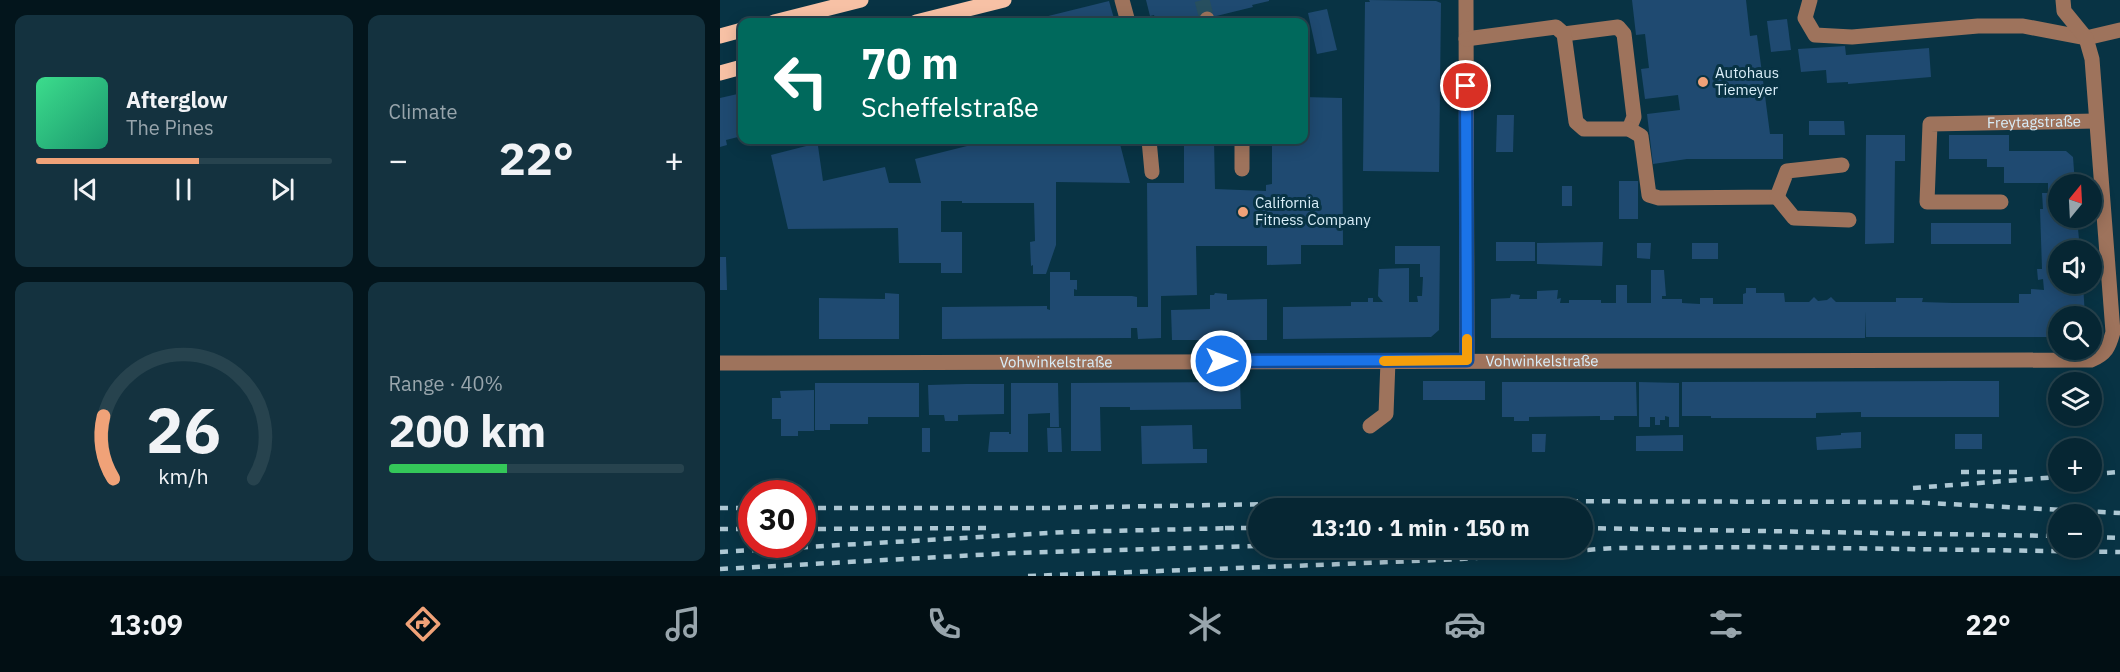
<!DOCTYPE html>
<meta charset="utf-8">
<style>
:root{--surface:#062633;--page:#14323f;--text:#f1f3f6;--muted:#98a5ac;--line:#27434e;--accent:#f0a278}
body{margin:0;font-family:"IBM Plex Sans",sans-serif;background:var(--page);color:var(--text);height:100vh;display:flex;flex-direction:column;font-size:22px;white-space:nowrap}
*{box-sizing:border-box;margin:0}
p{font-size:20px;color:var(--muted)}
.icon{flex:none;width:33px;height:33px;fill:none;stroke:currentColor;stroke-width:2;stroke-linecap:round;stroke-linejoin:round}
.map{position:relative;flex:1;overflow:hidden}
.panel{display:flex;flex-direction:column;gap:15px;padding:15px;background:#03151c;width:720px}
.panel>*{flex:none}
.banner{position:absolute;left:18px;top:18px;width:570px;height:126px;border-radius:12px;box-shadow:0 3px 15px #0003,0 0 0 2px var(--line);background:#00695c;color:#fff;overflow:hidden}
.needle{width:39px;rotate:18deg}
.controls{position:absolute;left:1328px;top:174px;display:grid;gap:12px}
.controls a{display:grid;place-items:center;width:54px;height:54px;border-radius:50%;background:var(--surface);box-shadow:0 3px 15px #0003,0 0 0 2px var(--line);font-size:30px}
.speed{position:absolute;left:18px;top:480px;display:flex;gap:12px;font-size:30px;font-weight:700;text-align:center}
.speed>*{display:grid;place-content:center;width:78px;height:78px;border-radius:50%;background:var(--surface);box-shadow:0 3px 15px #0003,0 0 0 2px var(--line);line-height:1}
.speed .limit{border:9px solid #d22;background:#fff;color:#111}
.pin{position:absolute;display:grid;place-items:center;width:51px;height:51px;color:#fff;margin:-26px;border:3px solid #fff;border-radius:50%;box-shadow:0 2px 6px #0007}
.me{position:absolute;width:66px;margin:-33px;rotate:90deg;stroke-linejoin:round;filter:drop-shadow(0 0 4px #0008)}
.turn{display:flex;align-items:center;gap:21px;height:126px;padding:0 24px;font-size:27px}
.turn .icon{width:78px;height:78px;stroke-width:2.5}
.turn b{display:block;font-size:42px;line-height:51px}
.big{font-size:45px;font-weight:700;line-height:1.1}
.panel .card{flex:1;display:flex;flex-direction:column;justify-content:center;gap:9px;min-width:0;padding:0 21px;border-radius:12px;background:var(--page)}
.panel .dial{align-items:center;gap:0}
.dial svg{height:156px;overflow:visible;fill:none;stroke:var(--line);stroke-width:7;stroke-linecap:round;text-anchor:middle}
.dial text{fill:var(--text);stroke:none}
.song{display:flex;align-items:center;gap:18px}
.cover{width:72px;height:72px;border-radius:9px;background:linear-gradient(135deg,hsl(150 70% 55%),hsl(160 70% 35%))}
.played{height:6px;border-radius:3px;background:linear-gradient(90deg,var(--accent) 55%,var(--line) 55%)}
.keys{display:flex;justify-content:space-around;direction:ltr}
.heat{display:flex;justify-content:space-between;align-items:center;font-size:33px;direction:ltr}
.charge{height:9px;border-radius:4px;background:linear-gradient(90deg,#34c759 40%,var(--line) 0)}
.panel .tiles{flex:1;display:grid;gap:15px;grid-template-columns:repeat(2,1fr)}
.trip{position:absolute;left:528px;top:498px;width:345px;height:60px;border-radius:30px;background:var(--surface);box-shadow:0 3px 15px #0003,0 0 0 2px var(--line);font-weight:700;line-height:60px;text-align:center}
.tab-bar{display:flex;height:96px;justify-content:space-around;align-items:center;background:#020f14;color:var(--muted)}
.tab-bar .icon{width:42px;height:42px}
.tab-bar .active{color:var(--accent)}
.tab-bar b{font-size:27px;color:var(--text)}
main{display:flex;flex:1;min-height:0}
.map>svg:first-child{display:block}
.building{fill:#1f4a71}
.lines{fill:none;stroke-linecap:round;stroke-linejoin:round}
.minor-tunnel{stroke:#274f5f;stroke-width:15;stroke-dasharray:15 8;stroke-linecap:butt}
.minor{stroke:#9e735c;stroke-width:15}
.major{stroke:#f7c1a5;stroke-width:15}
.rail{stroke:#aec8d4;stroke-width:4.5;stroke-dasharray:8 8;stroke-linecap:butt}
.route-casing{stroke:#114b97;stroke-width:15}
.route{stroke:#1a73e8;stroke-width:10}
.slow{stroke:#f59e0b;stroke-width:10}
.poi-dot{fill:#f0a278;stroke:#083344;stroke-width:2}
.labels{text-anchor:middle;stroke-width:6;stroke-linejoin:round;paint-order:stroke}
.poi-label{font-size:15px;fill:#d9eef9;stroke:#083344;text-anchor:start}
.street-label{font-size:15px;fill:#d9eef9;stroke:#083344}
</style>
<main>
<section class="panel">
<div class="tiles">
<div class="card">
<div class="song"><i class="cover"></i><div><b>Afterglow</b><p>The Pines</p></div></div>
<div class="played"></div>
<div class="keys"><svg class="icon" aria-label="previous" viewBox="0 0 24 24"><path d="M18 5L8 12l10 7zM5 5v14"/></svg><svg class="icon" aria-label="pause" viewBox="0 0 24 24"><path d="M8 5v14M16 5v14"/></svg><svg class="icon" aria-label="next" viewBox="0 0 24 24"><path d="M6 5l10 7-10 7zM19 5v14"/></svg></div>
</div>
<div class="card"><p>Climate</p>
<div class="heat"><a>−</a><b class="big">22°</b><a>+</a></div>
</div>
<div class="card dial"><svg viewBox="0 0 100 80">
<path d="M14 69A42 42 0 1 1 86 69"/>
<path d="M14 69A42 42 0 0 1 9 37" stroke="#f0a278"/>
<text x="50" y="56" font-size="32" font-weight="700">26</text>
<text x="50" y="72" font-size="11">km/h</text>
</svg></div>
<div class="card"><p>Range · 40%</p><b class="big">200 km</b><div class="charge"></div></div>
</div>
</section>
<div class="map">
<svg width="1400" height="576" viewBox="0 0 1400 576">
<rect width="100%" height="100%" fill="#083344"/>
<g class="building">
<path d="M426 0H549V1L532 5 533 7 480 20 481 22H436L434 15 430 16Z"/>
<path d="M649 0 716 1 721 3 719 172 643 171 645 2H650Z"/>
<path d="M912 0H1026L1030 36 1037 35 1050 134H1063V159H967L933 164 927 114 960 110 958 95 925 99 921 69 929 68 925 34 916 35Z"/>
<path d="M389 1 395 22H304Z"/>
<path d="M607 9 617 50 597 54 588 13Z"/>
<path d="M1067 19 1071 50 1051 52 1047 21Z"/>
<path d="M1125 46 1126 55 1209 48 1211 77 1128 84V82L1107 83 1106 70 1081 72 1078 49Z"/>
<path d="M22 93V136L6 140 7 145 0 147V98Z"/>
<path d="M584 97 622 98 623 245H581V264L547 265V246H476L477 295 441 296V338L418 339 417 328H411V338L222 339V307L327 306V309L330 310V272H350V280H357V290L354 289V296H412L417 297V307H428L427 183H464V140H494L495 189 546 191V185L552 184V140H584Z"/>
<path d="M777 115H794L793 152H776Z"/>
<path d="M1089 121H1124L1125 135H1089Z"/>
<path d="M1146 135H1185V161H1175L1174 243 1145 244Z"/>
<path d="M1229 135H1289V151H1346L1353 157 1355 184H1338V218H1357L1360 250H1338V284H1363L1365 316H1338V337H1146V311L1145 338H771V299L790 298 791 294 800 295 799 299H817V291L838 290 837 299 841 298 840 303H849V300H881V303H896V285H907V303H931V270H944L946 296H942V299H962V303L980 304V298H993V304H1023V294L1026 293V288H1036V293H1064L1065 302H1089L1094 297 1098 301 1107 300 1111 297 1116 302H1176V298H1203L1202 302 1233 303H1299V294H1311V289L1324 290 1323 279 1318 280 1317 269H1322L1320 209H1323L1322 193H1328V183H1284V167H1267V159H1229Z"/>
<path d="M271 140H399L410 183 336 182V245L326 274H313V265L311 266 310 242 315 241 314 203H242V201H221V232H242V273H221V263H179L178 228 68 229 51 155 94 144 98 146 103 181 165 167 169 183H201L195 159Z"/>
<rect x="899" y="181" width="19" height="38"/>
<rect x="842" y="186" width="10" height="20"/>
<rect x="1211" y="223" width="80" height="21"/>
<rect x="776" y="242" width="39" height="19"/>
<path d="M883 242 882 266 817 264V243Z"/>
<path d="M917 243H931L930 259 917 258Z"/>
<rect x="972" y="243" width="26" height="16"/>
<path d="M675 246H720L719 330 711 337 563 339V307L631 306V302H648V298H653V302H663L658 296 659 269 689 268V302H698L697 296H702L703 277H700V264H675Z"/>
<path d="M0 257H6L7 290H0Z"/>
<path d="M165 293 179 294V339H99V298L165 299Z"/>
<path d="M495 293 507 294V300L547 299V340H452L451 310 490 309V295H494Z"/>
<rect x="703" y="381" width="62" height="19"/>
<path d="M1235 381H1279V417H1141V412L1096 413V418H991V416H962V382Z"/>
<path d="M520 382 521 409 410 410V407H380L381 451H351V383Z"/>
<path d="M782 382H916L917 416H894V420H880V416L809 417V421H794V417H782Z"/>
<path d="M919 382 959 383V427H949V417L945 416V420H940V425H935V417H930V427H919Z"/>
<path d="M95 383H199V417H148V424H110V430H95Z"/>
<path d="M291 383H338L339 427H330V413L308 414V452H268L270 432H289V434H291Z"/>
<path d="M246 384H284V414L238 415V421H225L224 415H209L208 385Z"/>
<path d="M94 390V431H78V436H61V419H52V398H61L60 391Z"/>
<path d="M472 425 473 449H487V463L422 464 421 426Z"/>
<rect x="202" y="428" width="8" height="24"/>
<path d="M327 428H341L342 452H328Z"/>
<path d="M1141 432V448L1097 450 1096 437 1121 435V433Z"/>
<path d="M812 434H826L825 452H812Z"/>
<rect x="1235" y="434" width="27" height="15"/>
<path d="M963 435V451H916V436Z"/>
</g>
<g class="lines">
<path class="minor-tunnel" d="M482 0 487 19"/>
<g class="minor">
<path d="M402 0 408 22"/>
<path d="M746 0 747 361"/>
<path d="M1090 0 1085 18 1095 35 1132 37 1258 26H1303L1366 38 1400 30"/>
<path d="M487 19 488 22"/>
<path d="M844 34 898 27 904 34 914 117 909 129"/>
<path d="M746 39 836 27 844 34 856 122 864 129H909L921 136 929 195 939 198 1057 197 1067 171 1122 165"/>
<path d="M429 140 432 172"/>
<path d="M522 169V140"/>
<path d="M1057 197 1074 218 1129 220"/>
<path id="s1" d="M1281 202H1207L1210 124 1376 121"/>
<path id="s2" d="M0 363 1371 360C1386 354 1389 347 1393 332L1372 59 1366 38 1344 11 1343 0"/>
<path d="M650 426 666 414 668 361"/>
</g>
<g class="major">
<path d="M54 22 141 0"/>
<path d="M196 22 284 0"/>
<path d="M0 36 22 30"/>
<path d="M0 73 22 67"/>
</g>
<g class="rail">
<path d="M1241 472H1305"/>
<path d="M1371 474 1400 472"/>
<path d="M1193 488 1338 477"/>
<path d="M0 508H32"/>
<path d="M82 508H323L727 501 1190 502 1400 513"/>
<path d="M505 528H538"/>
<path d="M862 528 1338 536"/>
<path d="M0 529H32"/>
<path d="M82 529 274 528"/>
<path d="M1371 537 1400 538"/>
<path d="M0 552 346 532 514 528"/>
<path d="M0 569 294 553 538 546"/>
<path d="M308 576 597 565 741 559 894 548 1041 547 1400 552"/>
</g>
</g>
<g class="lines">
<defs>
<path id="route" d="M501 361 747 360 746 86"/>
</defs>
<use href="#route" class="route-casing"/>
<use href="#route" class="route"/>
<path class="slow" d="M664 361 747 360V339"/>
</g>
<g class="poi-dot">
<circle cx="983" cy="82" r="6"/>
<circle cx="523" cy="212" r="6"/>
</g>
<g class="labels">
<g class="poi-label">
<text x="995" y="78">Autohaus<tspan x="995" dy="17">Tiemeyer</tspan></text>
<text x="535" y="208">California<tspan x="535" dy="17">Fitness Company</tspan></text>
</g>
<g class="street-label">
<text dy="5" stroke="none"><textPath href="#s1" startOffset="256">Freytagstraße</textPath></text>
<text dy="5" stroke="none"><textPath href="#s2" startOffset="822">Vohwinkelstraße</textPath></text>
<text dy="5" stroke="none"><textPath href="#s2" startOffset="336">Vohwinkelstraße</textPath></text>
</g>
</g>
</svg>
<div class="controls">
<a><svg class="needle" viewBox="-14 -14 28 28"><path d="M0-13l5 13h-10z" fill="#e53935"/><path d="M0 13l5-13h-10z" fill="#98a5ac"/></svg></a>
<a><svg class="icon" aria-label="sound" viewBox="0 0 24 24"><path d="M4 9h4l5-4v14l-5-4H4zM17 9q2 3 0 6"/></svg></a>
<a><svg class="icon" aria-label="search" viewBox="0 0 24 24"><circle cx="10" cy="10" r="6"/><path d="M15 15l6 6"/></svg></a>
<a><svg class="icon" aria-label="layers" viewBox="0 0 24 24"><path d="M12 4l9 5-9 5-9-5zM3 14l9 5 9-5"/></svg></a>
<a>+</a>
<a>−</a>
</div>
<div class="speed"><div class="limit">30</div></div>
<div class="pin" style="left:746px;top:86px;background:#d93025"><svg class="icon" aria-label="arrive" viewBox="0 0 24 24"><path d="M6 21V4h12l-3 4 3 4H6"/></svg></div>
<svg class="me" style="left:501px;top:361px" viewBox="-20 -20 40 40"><circle r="17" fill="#1a73e8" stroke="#fff" stroke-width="3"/><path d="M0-11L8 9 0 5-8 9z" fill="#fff"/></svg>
<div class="trip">13:10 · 1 min · 150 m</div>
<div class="banner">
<div class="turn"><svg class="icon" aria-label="left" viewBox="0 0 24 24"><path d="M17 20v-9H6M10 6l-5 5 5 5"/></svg><div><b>70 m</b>Scheffelstraße</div></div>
</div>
</div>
</main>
<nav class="tab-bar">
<b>13:09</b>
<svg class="icon active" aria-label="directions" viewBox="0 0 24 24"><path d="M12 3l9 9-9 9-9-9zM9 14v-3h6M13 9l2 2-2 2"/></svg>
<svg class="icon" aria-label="music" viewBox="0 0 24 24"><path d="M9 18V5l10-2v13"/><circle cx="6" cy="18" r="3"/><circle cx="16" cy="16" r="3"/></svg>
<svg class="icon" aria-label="phone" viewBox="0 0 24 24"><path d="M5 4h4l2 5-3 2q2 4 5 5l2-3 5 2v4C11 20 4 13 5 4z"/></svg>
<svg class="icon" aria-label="climate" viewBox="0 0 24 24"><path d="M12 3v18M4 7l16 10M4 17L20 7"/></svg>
<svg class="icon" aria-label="car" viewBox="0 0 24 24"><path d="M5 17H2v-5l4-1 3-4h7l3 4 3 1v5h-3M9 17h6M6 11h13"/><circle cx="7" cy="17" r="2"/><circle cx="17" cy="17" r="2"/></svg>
<svg class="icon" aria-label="filters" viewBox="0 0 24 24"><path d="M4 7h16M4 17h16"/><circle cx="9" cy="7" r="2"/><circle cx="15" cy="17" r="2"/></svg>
<b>22°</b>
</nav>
